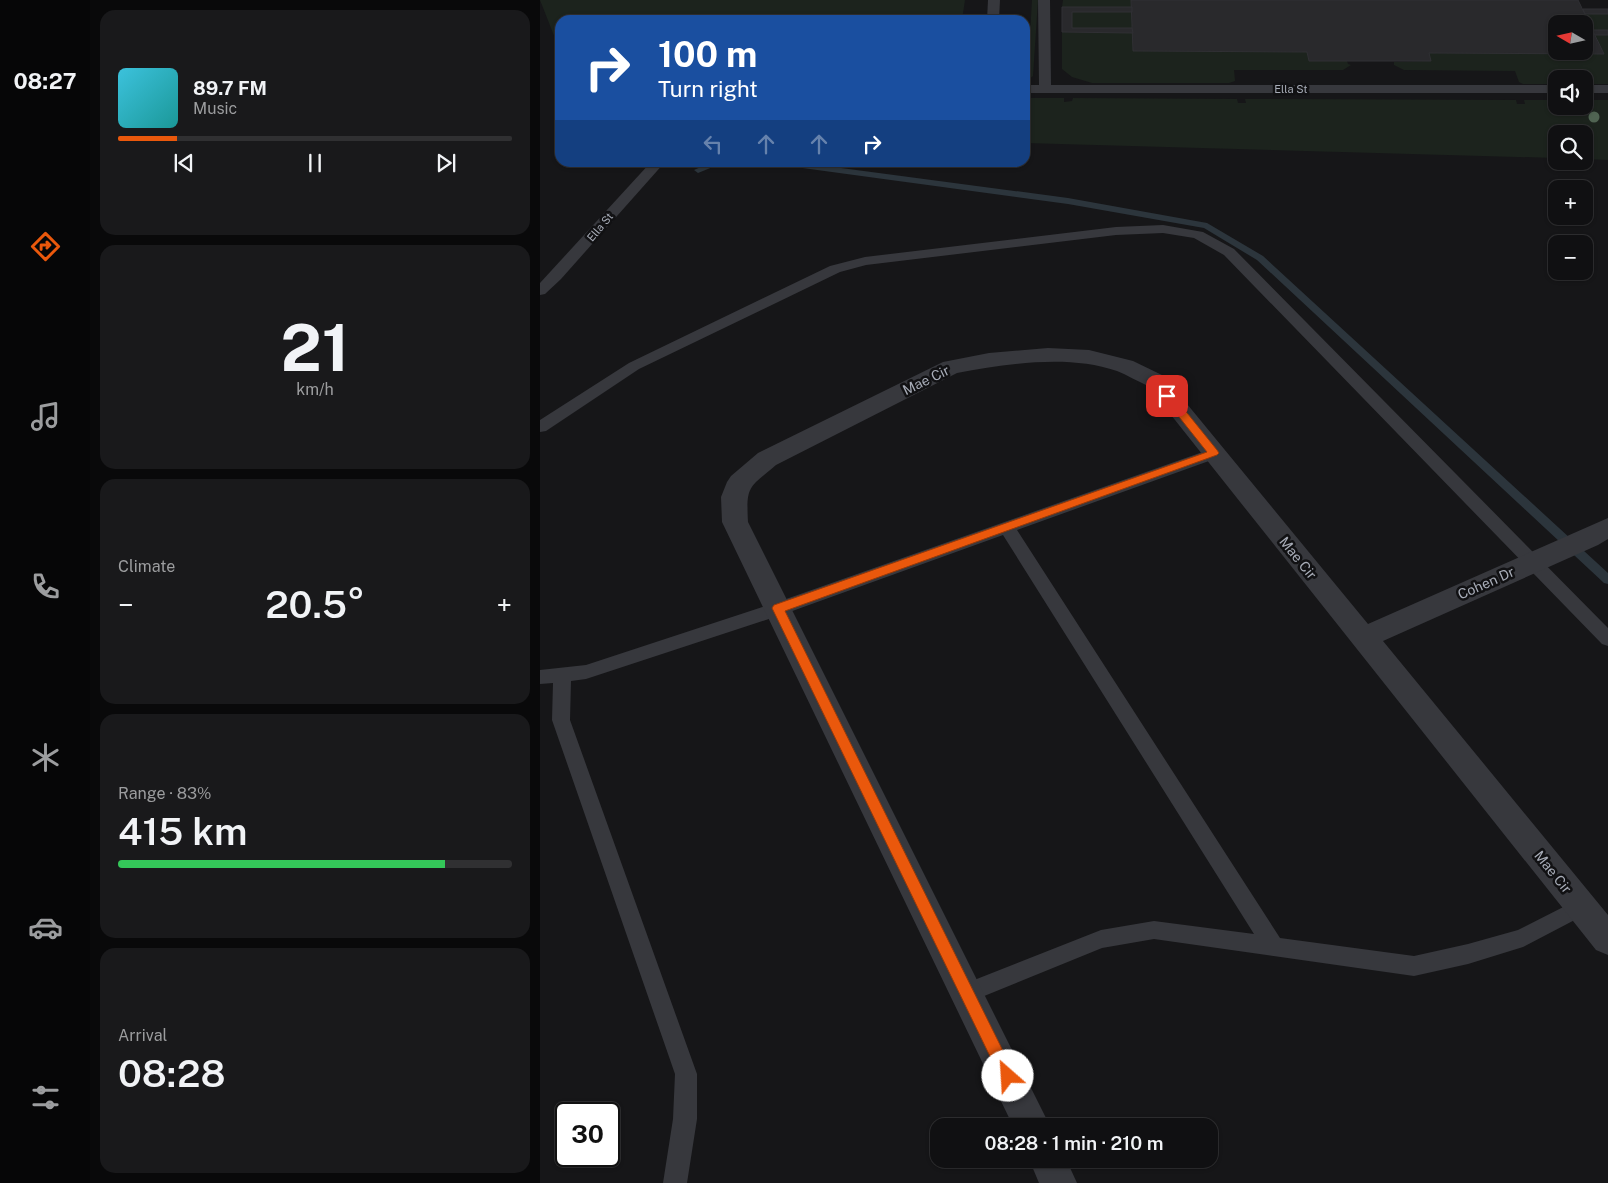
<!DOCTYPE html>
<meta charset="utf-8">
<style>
:root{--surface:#101012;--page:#19191b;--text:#f1f3f6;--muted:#9c9d9f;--line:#303032;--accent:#ea580c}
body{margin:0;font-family:"Public Sans",sans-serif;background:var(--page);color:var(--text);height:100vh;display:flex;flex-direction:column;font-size:19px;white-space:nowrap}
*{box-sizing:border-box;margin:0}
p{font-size:16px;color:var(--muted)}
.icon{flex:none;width:28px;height:28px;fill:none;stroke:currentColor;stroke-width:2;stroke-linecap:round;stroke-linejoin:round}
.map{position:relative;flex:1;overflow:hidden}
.drawer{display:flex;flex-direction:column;gap:10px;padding:10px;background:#09090a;width:450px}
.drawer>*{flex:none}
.top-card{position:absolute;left:15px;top:15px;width:475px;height:152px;border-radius:15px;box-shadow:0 1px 4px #0004,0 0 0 1px var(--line);background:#1a4fa0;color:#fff;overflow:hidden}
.needle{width:32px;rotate:279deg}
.fabs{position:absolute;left:1008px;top:15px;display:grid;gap:10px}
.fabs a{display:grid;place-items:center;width:45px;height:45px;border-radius:10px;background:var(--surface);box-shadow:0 1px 4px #0004,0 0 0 1px var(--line);font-size:25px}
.speed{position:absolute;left:15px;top:1102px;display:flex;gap:10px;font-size:25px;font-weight:700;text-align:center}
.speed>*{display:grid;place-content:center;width:65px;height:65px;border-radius:50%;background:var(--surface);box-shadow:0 1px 4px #0004,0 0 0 1px var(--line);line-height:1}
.speed .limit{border:2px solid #111;border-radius:8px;background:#fff;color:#111}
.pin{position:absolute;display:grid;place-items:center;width:42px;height:42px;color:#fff;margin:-21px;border-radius:10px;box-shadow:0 2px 8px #0006}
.me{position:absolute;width:55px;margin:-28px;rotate:334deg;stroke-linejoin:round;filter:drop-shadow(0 0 4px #0008)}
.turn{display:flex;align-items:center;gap:18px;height:105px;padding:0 20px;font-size:22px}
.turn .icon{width:65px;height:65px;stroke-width:2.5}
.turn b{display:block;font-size:35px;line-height:42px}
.lanes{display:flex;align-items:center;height:48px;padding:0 20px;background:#0003;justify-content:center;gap:25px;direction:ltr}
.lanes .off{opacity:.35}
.big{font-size:38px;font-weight:600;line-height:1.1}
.drawer .card{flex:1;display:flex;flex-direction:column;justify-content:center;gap:8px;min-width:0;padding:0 18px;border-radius:15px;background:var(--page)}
.drawer .dial{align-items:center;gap:0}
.dial b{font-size:65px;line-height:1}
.song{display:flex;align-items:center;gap:15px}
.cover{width:60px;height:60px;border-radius:8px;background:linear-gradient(135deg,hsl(190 70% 55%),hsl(180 70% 35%))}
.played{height:5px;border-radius:2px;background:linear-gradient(90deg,var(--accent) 15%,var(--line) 15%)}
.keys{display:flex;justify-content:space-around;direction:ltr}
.heat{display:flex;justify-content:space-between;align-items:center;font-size:28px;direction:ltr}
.charge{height:8px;border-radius:4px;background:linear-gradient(90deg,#34c759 83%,var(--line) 0)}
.trip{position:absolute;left:390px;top:1118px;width:288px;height:50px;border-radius:15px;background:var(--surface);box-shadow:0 1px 4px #0004,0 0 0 1px var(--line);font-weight:600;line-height:50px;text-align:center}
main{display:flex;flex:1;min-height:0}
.menu{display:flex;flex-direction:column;width:90px;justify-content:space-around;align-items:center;background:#060607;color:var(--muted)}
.menu .icon{width:35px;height:35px}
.menu .on{color:var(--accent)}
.menu b{font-size:22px;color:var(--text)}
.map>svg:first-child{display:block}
.green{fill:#1c231d}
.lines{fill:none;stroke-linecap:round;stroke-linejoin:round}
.stream{fill:#2c353c;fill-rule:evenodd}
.building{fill:#29292c;stroke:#303034;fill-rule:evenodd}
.lane{fill:#37383d;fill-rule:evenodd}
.street{fill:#37383d;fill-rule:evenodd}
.tree{fill:#506452}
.route{fill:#ea580c;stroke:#983908}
.labels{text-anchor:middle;stroke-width:5;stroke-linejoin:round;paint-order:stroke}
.far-street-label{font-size:11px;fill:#a8adb8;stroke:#111113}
.street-label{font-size:14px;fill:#a8adb8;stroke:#111113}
</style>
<main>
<nav class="menu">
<b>08:27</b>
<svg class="icon on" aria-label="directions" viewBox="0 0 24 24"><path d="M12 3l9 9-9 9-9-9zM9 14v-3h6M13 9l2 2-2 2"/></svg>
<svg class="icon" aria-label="music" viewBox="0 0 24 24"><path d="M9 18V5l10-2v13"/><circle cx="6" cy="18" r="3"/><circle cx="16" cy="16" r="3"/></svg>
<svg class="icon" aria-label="phone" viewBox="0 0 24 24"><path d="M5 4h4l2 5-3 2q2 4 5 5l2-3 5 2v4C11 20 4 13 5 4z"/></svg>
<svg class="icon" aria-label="climate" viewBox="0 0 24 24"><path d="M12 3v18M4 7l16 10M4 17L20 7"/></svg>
<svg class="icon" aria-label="car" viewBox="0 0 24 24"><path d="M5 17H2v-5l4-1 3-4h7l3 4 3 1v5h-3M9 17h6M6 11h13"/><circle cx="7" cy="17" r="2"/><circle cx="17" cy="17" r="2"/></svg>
<svg class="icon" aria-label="filters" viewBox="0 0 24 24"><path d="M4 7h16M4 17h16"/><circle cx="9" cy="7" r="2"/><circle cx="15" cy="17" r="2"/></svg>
</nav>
<section class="drawer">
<div class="card">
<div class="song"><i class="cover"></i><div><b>89.7 FM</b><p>Music</p></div></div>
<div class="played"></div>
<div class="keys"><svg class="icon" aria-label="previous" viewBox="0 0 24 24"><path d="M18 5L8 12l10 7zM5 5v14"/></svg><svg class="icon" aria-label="pause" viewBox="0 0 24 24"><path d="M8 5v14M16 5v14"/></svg><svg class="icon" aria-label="next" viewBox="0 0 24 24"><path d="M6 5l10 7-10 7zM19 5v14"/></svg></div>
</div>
<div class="card dial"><b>21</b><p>km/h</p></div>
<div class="card"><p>Climate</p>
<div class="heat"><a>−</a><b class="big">20.5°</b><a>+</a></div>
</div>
<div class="card"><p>Range · 83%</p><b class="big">415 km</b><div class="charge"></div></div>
<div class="card"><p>Arrival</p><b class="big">08:28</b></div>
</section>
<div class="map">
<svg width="1068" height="1183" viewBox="0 0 1068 1183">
<rect width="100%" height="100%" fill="#161618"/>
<g class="green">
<path d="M0 0H425L422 20H20V51Z"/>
<path d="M492 0H498L493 76 485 82V52H489Z"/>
<path d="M523 0H591L592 7H522Z"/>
<rect x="532" y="12" width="60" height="16"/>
<path d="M1045 14H1068V30H1052Z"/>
<path d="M522 32 593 33 594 51 767 52 769 61H807L808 64 811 65 803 70H694L695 81 689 83H552L532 77 522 69Z"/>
<path d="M1055 35H1068V84H1044V79H1016V84H983L979 82 975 71 864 70 854 65V62L891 61 889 53 1063 54Z"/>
<path d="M485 98H524V102L532 101 533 98 697 99 698 103H706L705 99 976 100 977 104H985L984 100H1016V106H1044V100H1068V160L1044 159V134H1016V158L485 143Z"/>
</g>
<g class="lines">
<g class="stream">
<path d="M172 162H185L158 173 154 170Z"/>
<path d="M229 162H256L528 198 667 223 723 256 1068 573V584L1064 583 717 260 664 228 528 204 233 164Z"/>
</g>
</g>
<g class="building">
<path d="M591 0H1038L1064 54 889 53 891 61H769L767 52 593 51ZM1016 24H1044V51H1016Z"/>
<path d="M522 7H592V12H532V28H592L593 33 522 32Z"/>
<path d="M1043 9H1068V14H1045Z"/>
<path d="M1052 30H1068V35H1055Z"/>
</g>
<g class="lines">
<g class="lane">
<path d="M448 0H460L459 20H447Z"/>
<path d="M498 0H510L511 85H1016V93H485V85H499Z"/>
<rect x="1044" y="85" width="24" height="8"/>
<path d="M111 162H125L21 279 5 294 0 295V283Z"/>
<path d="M623 225 663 232 694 249 1068 628V646L1062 644 684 255 654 238 623 233 576 235 326 265 300 272 99 369 6 431 0 432V420L89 363 290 266 325 257 576 227Z"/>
<path d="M674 448 680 449 682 453 680 457 477 530 740 938 874 956 928 944 978 930 1041 898 1048 901 1051 907 1048 913 983 947 928 964 874 976 614 939 562 948 427 1003 419 1000 416 993 419 986 561 930 614 921 714 934 463 535 244 614 46 679 31 681 30 720 157 1074V1119L147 1183H123L133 1119 135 1074 12 720 13 683 0 684V670L46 665 232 604Z"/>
</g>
<g class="street">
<path d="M508 348 549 350 593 361 624 376 828 624 1068 518V539L1058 545 843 641 1068 915V955L1056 950 608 386C597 381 587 375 577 371 527 354 468 364 417 373L236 465C209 488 206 485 208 522L510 1126H473L182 522 181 497 187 482 191 476 218 453 403 362 449 353Z"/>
<path d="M489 1159H526L537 1183H499Z"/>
</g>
</g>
<circle class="tree" cx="1054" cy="117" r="5.5"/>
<path class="route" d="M627 392 631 393 677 450 679 453 677 455 245 611 473 1071 475 1076 473 1081 468 1083 462 1081 232 608 234 605 667 452 624 398 622 396Z"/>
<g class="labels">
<g class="far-street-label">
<text x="751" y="93">Ella St</text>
<text transform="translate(60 227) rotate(-50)" y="4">Ella St</text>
</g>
<g class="street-label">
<text transform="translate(386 380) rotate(-26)" y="5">Mae Cir</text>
<text transform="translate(758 558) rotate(51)" y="5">Mae Cir</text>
<text transform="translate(946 583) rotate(-24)" y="5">Cohen Dr</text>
<text transform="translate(1013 872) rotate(51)" y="5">Mae Cir</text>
</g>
</g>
</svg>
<div class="fabs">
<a><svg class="needle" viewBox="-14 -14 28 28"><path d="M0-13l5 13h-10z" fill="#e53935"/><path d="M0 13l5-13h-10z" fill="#9c9d9f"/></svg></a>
<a><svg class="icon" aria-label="sound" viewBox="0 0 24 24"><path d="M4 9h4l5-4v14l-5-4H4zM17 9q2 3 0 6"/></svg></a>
<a><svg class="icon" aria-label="search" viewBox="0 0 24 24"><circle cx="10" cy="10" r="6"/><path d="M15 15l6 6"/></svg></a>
<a>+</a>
<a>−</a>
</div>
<div class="speed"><div class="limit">30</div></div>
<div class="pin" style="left:627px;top:396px;background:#d93025"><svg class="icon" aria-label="arrive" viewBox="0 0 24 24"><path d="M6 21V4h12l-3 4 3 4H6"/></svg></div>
<svg class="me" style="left:468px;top:1076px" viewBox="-20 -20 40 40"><circle r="19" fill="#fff"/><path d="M0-13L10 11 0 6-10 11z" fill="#ea580c"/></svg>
<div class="trip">08:28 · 1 min · 210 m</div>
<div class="top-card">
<div class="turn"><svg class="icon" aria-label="right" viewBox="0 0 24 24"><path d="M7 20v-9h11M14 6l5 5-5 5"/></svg><div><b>100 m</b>Turn right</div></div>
<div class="lanes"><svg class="icon off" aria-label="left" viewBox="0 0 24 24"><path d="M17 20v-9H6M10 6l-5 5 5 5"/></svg><svg class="icon off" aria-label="ahead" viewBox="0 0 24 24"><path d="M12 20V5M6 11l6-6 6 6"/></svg><svg class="icon off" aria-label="ahead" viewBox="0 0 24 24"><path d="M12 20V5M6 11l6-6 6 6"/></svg><svg class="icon" aria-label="right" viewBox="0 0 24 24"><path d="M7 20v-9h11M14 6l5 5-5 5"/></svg></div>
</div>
</div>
</main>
